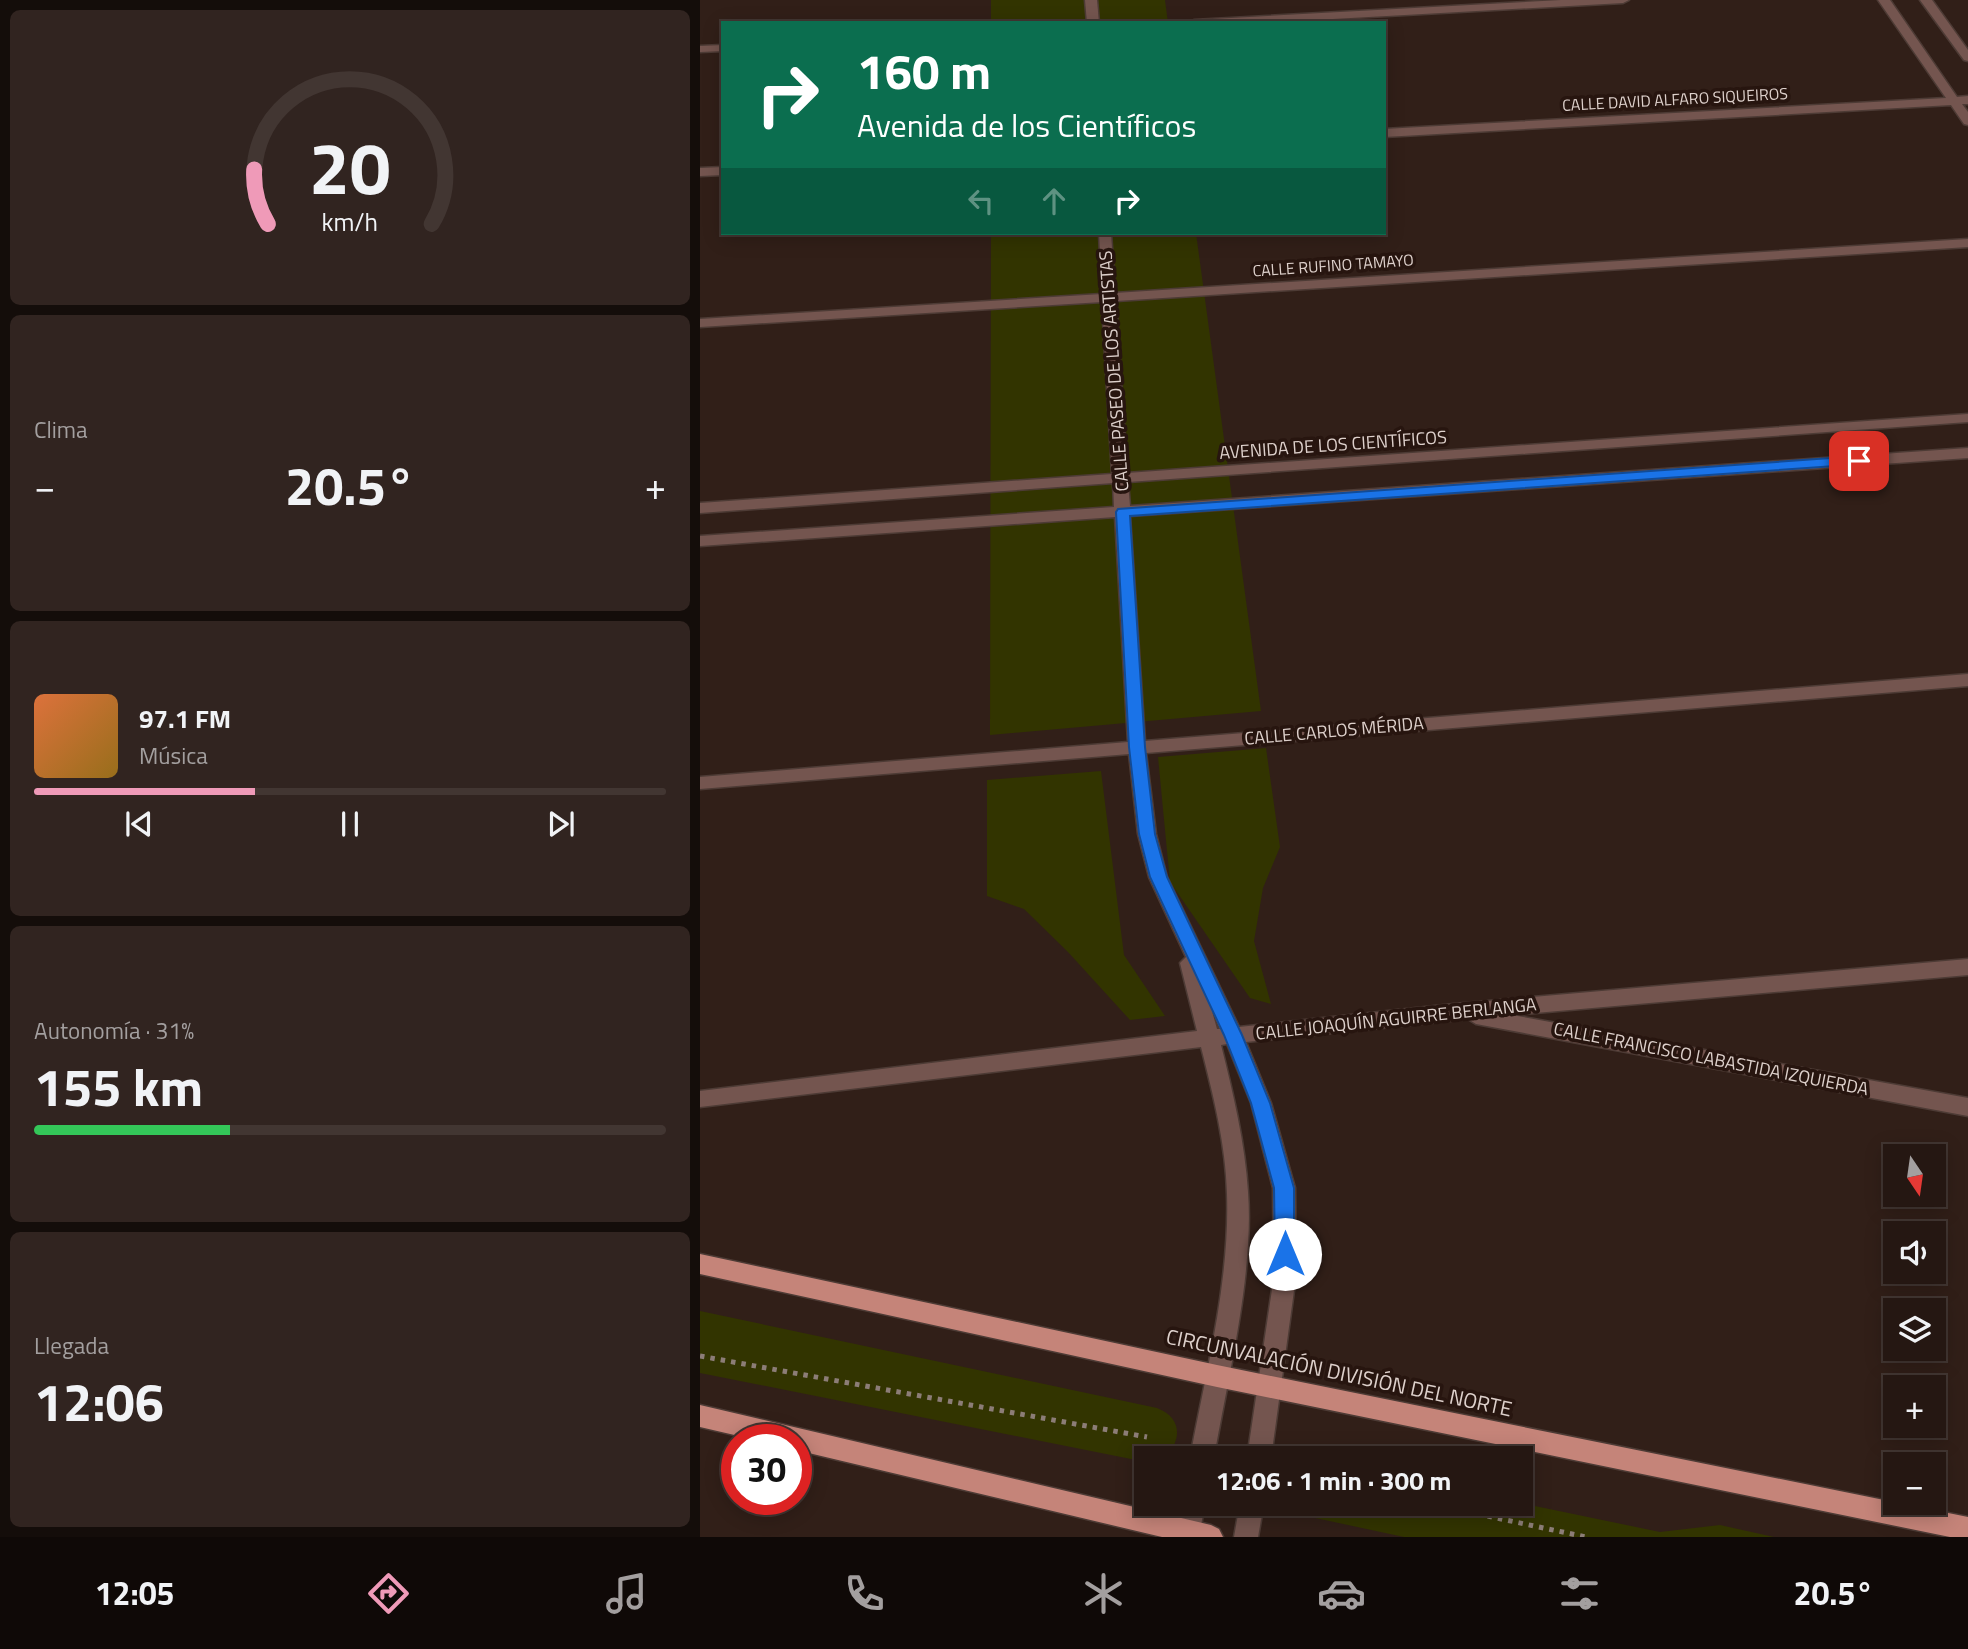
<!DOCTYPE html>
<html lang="es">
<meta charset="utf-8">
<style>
:root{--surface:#251712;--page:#312420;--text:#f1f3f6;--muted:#a39f9f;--line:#423632;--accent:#ef9ab8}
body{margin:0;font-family:"Titillium Web",sans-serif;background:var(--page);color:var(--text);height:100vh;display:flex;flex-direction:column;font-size:26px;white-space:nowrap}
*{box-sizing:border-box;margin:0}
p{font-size:23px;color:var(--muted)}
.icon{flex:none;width:38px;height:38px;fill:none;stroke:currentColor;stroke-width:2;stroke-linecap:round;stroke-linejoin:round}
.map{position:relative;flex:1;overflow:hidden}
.sheet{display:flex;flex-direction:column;gap:10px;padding:10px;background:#140d0a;width:700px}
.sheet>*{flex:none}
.hud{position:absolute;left:21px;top:21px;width:665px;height:214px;border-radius:0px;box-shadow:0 4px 18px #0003,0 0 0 2px var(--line);background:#0b6e4f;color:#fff;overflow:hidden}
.needle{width:46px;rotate:167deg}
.controls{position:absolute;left:1183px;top:1144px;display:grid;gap:14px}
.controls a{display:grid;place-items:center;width:63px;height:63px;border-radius:0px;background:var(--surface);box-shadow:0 4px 18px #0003,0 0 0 2px var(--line);font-size:35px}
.speed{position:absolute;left:21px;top:1424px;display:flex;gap:14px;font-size:35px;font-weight:700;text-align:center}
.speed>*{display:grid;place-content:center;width:91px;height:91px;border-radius:50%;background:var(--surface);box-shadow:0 4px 18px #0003,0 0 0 2px var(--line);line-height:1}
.speed .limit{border:10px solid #d22;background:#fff;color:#111}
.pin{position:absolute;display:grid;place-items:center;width:60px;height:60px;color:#fff;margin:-30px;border-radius:14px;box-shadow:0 4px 10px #0006}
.me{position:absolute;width:77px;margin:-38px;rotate:0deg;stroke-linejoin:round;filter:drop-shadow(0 0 5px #0008)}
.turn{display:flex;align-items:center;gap:24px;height:147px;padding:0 21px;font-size:32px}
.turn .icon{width:91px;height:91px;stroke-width:2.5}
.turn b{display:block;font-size:49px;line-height:60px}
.lanes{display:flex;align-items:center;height:66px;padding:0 21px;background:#0003;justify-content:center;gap:35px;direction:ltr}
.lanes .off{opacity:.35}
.big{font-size:52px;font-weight:700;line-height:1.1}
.sheet .card{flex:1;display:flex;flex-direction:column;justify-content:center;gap:10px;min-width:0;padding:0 24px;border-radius:10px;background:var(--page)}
.sheet .dial{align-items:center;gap:0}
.dial svg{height:182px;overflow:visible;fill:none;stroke:var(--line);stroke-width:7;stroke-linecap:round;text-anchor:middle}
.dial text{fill:var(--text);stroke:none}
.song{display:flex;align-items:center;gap:21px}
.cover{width:84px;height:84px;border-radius:10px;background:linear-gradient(135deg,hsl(20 70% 55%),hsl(40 70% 35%))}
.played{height:7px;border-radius:4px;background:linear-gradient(90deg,var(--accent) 35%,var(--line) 35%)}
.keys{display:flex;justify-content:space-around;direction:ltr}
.heat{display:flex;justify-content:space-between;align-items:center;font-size:38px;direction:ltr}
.charge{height:10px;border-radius:5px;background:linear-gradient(90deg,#34c759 31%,var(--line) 0)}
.trip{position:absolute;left:434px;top:1446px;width:399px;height:70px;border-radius:0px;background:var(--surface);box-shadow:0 4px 18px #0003,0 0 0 2px var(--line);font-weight:700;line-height:70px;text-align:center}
.tabs{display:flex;height:112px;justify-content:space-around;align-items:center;background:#0f0907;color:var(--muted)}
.tabs .icon{width:49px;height:49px}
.tabs .current{color:var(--accent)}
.tabs b{font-size:32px;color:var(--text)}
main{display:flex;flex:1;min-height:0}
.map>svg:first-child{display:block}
.green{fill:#323400}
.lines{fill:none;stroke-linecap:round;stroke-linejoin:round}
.minor-casing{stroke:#4d3b35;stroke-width:3}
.major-casing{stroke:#4d3b35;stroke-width:3}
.path{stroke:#8c7d77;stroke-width:5;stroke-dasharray:4.5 6;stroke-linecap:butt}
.minor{fill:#74554f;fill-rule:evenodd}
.major{fill:#c58479;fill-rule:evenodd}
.route{fill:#1a73e8;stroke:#114b97;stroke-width:2}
.labels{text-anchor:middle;stroke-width:7;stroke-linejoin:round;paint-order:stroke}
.far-street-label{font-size:16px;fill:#ddd0cb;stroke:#27150f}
.street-label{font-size:18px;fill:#ddd0cb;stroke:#27150f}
.near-street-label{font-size:21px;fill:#ddd0cb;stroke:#27150f}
</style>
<main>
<section class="sheet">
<div class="card dial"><svg viewBox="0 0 100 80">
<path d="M14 69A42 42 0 1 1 86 69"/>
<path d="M14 69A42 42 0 0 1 8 45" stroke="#ef9ab8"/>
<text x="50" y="56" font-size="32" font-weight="700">20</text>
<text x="50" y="72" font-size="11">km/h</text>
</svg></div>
<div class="card"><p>Clima</p>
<div class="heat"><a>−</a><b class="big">20.5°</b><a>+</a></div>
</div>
<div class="card">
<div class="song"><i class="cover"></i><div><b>97.1 FM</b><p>Música</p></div></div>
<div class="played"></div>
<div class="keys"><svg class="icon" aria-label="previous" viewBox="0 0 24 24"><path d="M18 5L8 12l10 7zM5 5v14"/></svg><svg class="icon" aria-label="pause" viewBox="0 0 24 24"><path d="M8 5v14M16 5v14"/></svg><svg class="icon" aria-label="next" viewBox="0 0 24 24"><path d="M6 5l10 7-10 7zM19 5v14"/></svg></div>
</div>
<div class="card"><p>Autonomía · 31%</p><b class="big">155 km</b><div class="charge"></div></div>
<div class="card"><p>Llegada</p><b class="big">12:06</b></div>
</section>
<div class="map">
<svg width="1268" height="1537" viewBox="0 0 1268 1537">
<rect width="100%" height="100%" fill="#311f18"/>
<g class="green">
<path d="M291 0H465L468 23H291Z"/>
<path d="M291 233H496L561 711 290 735Z"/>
<path d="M566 748 580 847 563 888 554 941 571 1004 550 998 470 882 458 757Z"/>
<path d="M401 771 424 955 465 1016 430 1020 368 952 324 909 287 896V780Z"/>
<path d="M0 1311 457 1408C480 1417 483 1437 467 1455L441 1461 0 1373Z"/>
<path d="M588 1503H821L960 1532 1020 1525 1074 1537H704L606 1516 598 1513Z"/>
</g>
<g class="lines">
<defs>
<g id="minor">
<path d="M385 0H397L399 23H387Z"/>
<path d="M861 0H929L923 3 561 23H489L494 20Z"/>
<path d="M1178 0H1190L1257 97 1268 96V104H1262L1268 112V125L1264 124 1251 105 684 137V129L1246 98Z"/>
<path d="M1220 0H1232L1268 50V61L1264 60Z"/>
<path d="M23 45V51L0 52V46Z"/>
<path d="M23 167V175L0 176V168Z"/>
<path d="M399 233H411L415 293 1268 239V247L416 301 427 473 1268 414V422L428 482 430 506 1268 448V458L430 516 445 741 1268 674V686L446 753 456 834 467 877 539 1027 754 1004 1268 959V975L812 1015 1268 1098V1116L776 1024 768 1019 546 1042 571 1103 595 1188 596 1276 571 1458H547L574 1276 573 1188 551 1103 527 1044 521 1045C533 1093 545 1143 548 1192 554 1274 528 1376 514 1458H490C506 1371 530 1282 527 1194 526 1145 513 1094 501 1047L0 1107V1091L497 1031 480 963 486 957 449 877 438 834 429 754 0 789V777L428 742 415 517 0 546V536L414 507 413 483 0 513V503L412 474 402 302 0 327V319L402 294ZM512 1011 520 1029H517Z"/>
<path d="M481 1503H505L499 1537H475Z"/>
<path d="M540 1503H564L558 1537H534Z"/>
</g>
<g id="major">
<path d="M0 1254 517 1365 1268 1517V1537H1250L517 1387 0 1274Z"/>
<path d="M0 1405 511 1525 519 1529 523 1537H462L96 1450V1440H56L0 1427Z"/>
</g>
</defs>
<use href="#minor" class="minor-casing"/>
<use href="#major" class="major-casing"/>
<g class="path">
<path d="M0 1356 447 1437"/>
<path d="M726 1503 886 1537"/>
</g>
<use href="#minor" class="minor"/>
<use href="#major" class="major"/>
</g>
<path class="route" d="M1159 456 1166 461 1164 464 430 516 445 747 455 834 467 877 542 1035 570 1103 594 1188V1254L592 1260 585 1263 578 1260 575 1254 574 1188 551 1103 524 1035 450 877 439 834 429 747 416 512 418 509Z"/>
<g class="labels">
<g class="far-street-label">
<text transform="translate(975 99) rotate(-3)" y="6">CALLE DAVID ALFARO SIQUEIROS</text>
<text transform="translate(633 265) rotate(-4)" y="6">CALLE RUFINO TAMAYO</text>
</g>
<g class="street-label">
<text transform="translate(414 371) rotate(-94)" y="6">CALLE PASEO DE LOS ARTISTAS</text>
<text transform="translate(633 445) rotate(-4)" y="6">AVENIDA DE LOS CIENTÍFICOS</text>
<text transform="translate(634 731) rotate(-5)" y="6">CALLE CARLOS MÉRIDA</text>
<text transform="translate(696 1019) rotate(-6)" y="6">CALLE JOAQUÍN AGUIRRE BERLANGA</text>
<text transform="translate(1011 1059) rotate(11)" y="6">CALLE FRANCISCO LABASTIDA IZQUIERDA</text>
</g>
<g class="near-street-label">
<text transform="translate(639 1373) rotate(12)" y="7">CIRCUNVALACIÓN DIVISIÓN DEL NORTE</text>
</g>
</g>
</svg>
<div class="controls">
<a><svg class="needle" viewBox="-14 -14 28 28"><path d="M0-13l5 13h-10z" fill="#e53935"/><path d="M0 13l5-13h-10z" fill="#a39f9f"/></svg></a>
<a><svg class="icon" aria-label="sound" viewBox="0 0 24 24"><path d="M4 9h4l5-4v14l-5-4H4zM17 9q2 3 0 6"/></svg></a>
<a><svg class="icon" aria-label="layers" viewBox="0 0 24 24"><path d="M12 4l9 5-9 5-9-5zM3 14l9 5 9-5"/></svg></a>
<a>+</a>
<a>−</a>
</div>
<div class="speed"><div class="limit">30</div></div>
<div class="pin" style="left:1159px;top:461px;background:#d93025"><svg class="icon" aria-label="arrive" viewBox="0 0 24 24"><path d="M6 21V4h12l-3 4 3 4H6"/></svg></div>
<svg class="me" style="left:585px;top:1254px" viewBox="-20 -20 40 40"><circle r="19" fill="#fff"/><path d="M0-13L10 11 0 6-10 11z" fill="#1a73e8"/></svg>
<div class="trip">12:06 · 1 min · 300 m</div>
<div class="hud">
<div class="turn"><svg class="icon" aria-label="right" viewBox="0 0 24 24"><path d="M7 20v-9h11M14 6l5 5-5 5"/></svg><div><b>160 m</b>Avenida de los Científicos</div></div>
<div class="lanes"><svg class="icon off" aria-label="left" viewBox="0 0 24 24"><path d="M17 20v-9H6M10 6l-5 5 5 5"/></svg><svg class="icon off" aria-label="ahead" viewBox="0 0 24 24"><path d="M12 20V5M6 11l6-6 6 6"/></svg><svg class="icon" aria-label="right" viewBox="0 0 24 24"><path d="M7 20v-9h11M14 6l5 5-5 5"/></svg></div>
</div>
</div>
</main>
<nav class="tabs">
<b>12:05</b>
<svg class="icon current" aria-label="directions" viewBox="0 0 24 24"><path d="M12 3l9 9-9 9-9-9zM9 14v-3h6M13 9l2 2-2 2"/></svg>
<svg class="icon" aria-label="music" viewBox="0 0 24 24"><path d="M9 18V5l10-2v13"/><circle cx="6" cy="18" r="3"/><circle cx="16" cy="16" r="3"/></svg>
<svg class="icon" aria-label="phone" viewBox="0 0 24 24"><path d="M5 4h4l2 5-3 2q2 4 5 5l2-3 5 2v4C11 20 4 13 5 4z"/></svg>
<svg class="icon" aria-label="climate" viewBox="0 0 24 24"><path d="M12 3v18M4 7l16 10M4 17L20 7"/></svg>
<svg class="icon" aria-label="car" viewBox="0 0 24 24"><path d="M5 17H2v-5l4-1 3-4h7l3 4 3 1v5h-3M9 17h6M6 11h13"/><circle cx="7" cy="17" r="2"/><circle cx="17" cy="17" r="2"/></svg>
<svg class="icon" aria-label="filters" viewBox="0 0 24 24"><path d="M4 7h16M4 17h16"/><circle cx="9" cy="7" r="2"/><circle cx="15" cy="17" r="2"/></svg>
<b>20.5°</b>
</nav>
